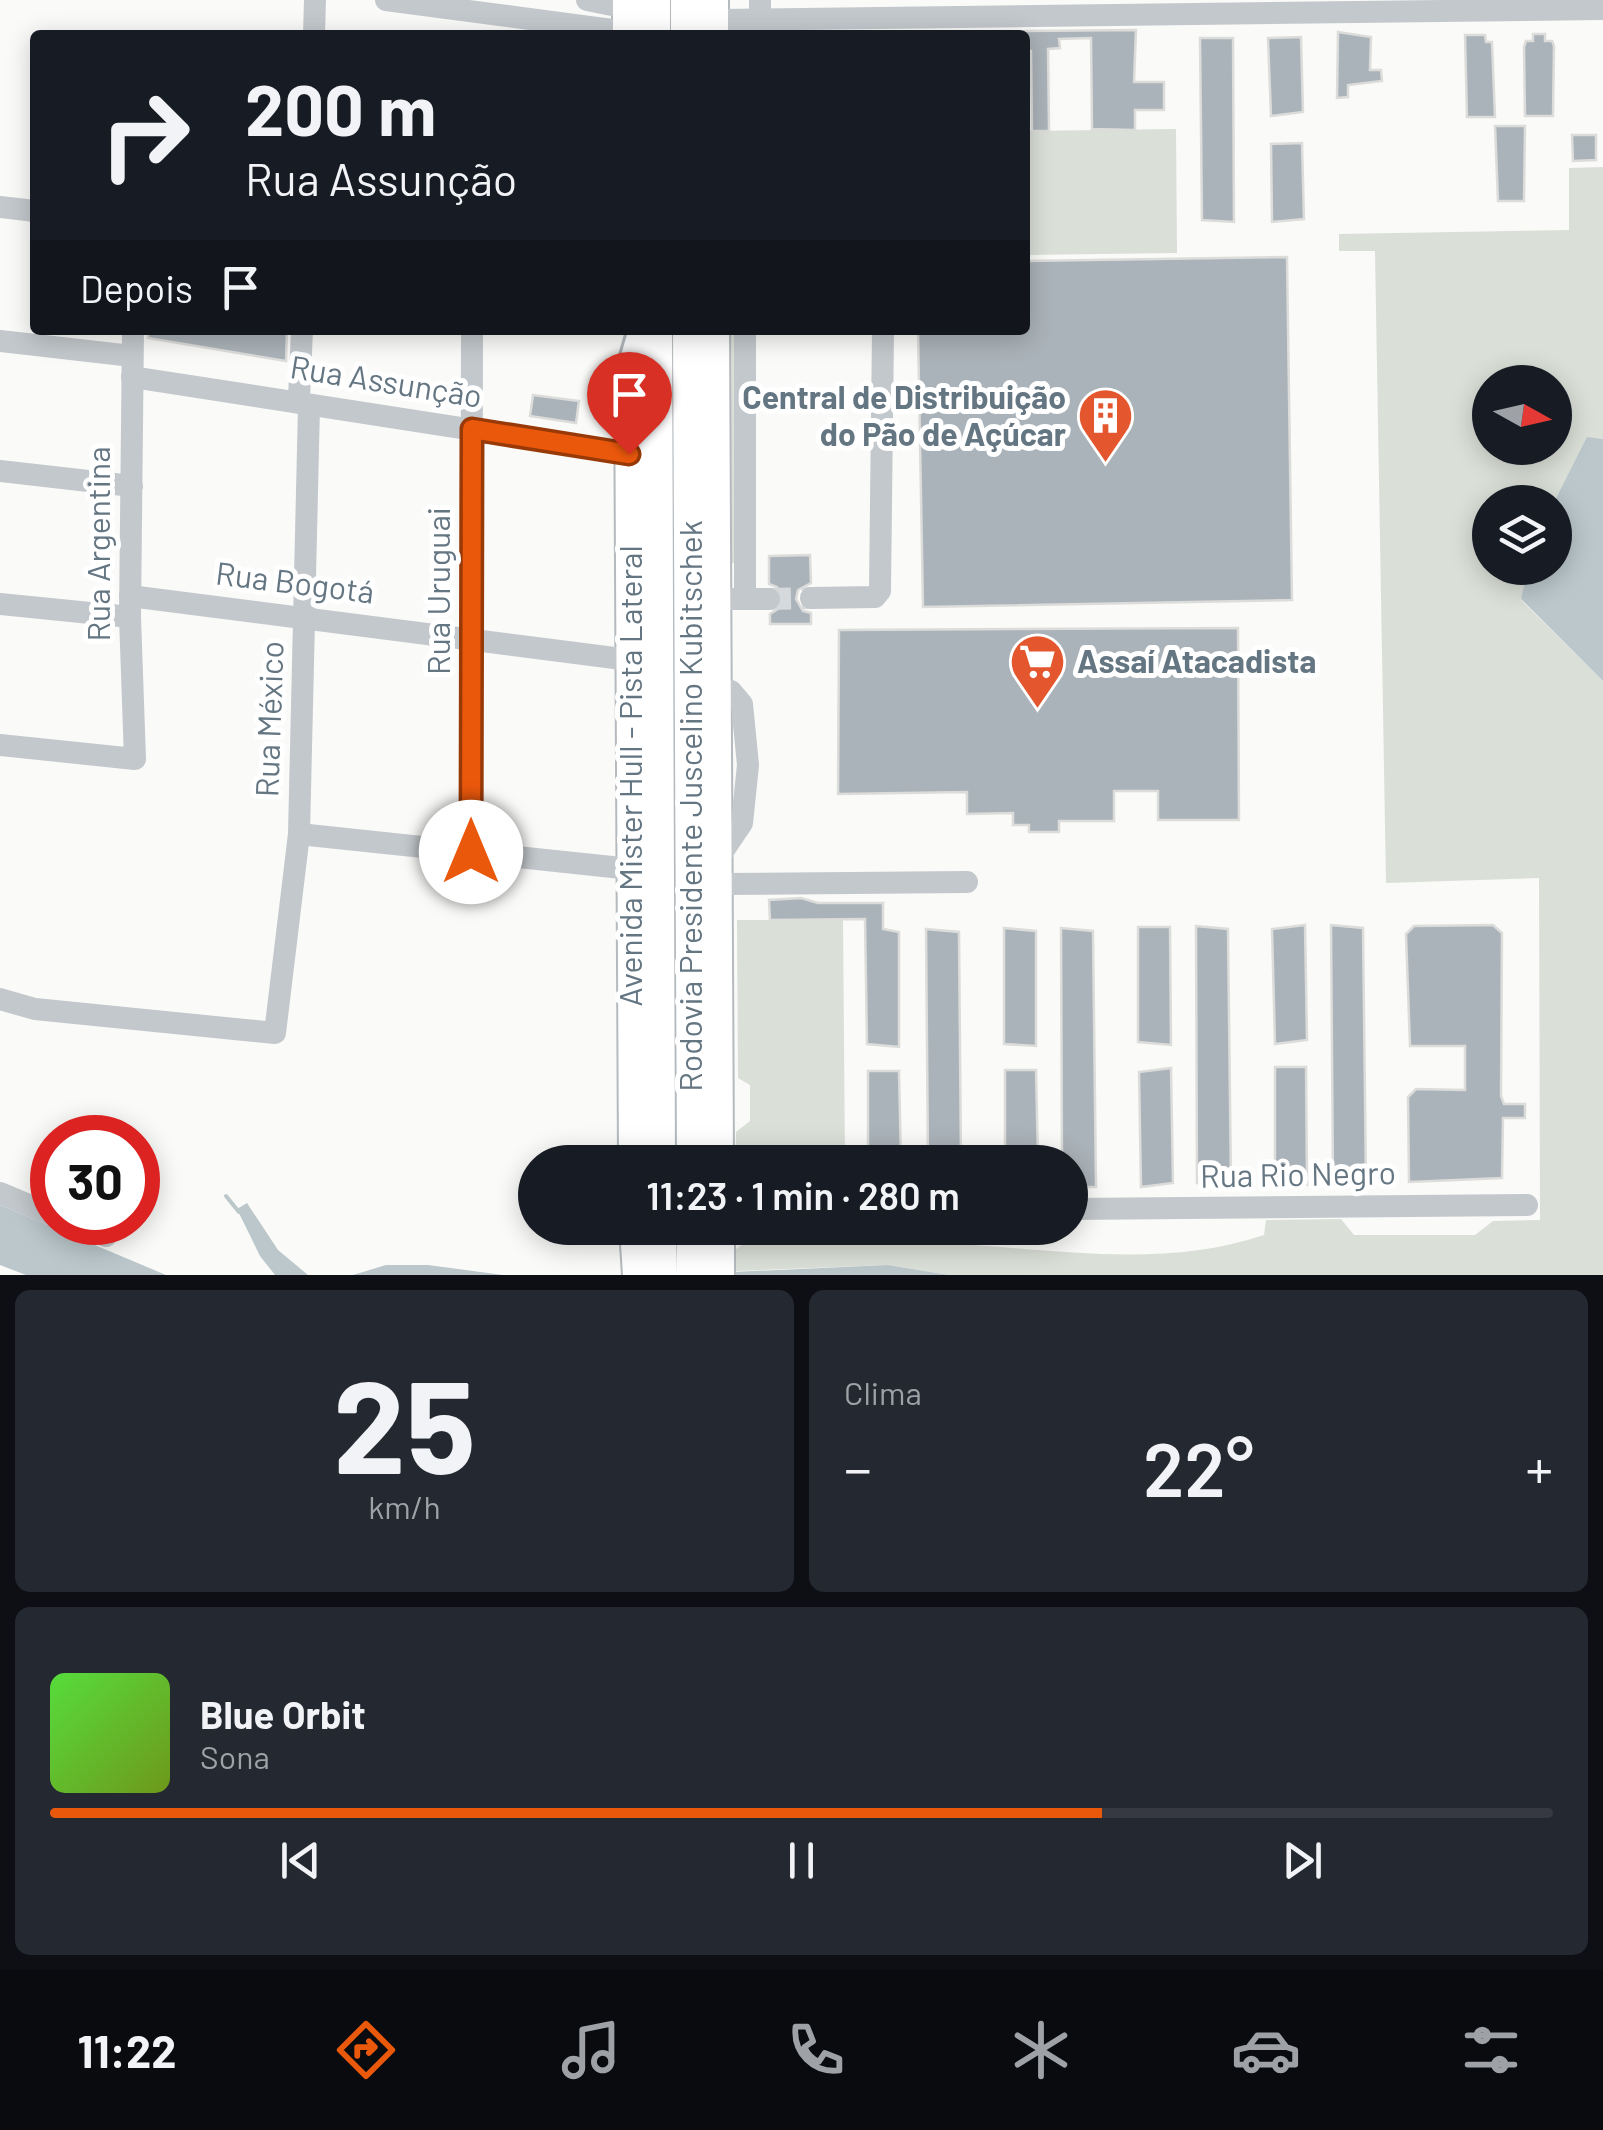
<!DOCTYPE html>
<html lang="pt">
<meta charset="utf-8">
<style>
:root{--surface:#171b24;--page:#242831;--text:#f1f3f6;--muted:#9ea1a6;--line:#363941;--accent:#ea580c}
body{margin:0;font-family:Barlow,sans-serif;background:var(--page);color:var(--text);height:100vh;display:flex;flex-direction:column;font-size:38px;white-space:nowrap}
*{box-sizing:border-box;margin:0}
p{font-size:32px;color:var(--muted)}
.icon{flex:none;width:55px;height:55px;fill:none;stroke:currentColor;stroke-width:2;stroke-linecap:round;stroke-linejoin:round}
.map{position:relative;height:1275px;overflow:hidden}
.details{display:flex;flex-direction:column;gap:15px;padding:15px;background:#0d0f14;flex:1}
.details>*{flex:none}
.banner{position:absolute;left:30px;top:30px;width:1000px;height:305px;border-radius:10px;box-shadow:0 5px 25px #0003;background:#171b24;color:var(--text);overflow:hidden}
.needle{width:65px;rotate:98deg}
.tools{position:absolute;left:1472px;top:365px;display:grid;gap:20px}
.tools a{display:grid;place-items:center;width:100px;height:100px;border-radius:50%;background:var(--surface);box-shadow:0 5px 25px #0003;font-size:50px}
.speed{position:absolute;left:30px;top:1115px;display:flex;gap:20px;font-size:50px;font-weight:700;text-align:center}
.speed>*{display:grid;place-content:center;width:130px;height:130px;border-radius:50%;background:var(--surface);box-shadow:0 5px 25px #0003;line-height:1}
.speed .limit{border:15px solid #d22;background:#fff;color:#111}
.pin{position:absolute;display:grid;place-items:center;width:85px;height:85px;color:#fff;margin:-102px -42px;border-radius:50% 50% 50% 0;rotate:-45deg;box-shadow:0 0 10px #0007}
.pin .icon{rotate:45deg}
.me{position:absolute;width:110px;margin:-55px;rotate:0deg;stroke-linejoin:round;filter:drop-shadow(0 0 8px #0008)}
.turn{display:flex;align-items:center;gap:35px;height:210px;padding:0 50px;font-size:45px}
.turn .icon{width:130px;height:130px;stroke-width:2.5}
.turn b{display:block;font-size:70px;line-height:85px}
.then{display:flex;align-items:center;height:95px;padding:0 50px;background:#0003;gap:20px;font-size:38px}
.big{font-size:75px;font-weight:600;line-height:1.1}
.details .card{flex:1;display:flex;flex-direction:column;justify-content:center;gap:15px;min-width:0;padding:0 35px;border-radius:15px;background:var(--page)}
.details .dial{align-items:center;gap:0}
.dial b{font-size:130px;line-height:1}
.song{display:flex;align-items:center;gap:30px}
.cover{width:120px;height:120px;border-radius:15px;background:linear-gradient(135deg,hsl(110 70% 55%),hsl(80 70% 35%))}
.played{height:10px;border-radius:5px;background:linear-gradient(90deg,var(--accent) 70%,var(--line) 70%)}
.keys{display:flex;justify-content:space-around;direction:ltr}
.heat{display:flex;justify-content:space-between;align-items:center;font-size:55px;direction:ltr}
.details .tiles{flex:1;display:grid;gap:15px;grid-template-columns:1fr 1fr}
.card:last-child{grid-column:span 2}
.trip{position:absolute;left:518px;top:1145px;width:570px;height:100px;border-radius:50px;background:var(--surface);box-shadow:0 5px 25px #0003;font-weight:600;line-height:100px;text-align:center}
.tab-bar{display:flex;height:160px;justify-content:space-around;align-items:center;background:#090b0e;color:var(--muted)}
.tab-bar .icon{width:70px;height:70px}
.tab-bar .current{color:var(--accent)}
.tab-bar b{font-size:45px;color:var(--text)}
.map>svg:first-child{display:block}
.green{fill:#dadfd7;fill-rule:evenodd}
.water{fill:#bbc7cb}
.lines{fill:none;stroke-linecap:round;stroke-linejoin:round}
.stream{stroke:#bbc7cb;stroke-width:4}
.building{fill:#aab3b9;stroke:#dcdcda;stroke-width:2.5}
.minor-tunnel{stroke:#d5d9db;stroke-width:22;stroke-dasharray:22 11;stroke-linecap:butt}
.major-casing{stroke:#b5babe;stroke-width:32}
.highway-casing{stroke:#b4b9bd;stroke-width:38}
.minor{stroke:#c3c8cc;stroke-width:22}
.major{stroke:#fff;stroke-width:28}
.highway{stroke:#fff;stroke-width:32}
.route-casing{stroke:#983908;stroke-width:25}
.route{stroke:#ea580c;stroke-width:18}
.labels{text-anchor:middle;stroke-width:10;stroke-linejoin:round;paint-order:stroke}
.street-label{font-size:32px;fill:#657683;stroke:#fff}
.poi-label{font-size:32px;font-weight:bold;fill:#657683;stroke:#fff;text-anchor:end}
</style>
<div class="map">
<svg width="1603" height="1275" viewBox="0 0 1603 1275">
<rect width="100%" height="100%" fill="#fafaf8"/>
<g class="green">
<path d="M1176 129 1177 253 1025 255V131Z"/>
<path d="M1603 167V439L1587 438 1554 502H1490V568H1528L1521 600 1603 681V1275H949L888 1265 736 1271V1249L744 1243C808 1243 872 1241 936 1243 1046 1247 1158 1271 1264 1235L1266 1220 1341 1219 1354 1235H1475L1493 1221 1540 1220 1539 878 1386 883 1375 251H1339V234L1569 230V168ZM1490 382H1555V448H1490Z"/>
<path d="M723 330 734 332V563H729Z"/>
<path d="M737 920H843L845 1162H736V1132L750 1121V1085L738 1078Z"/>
</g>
<g class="water">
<path d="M1587 437 1603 439V681L1521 599 1528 568H1555L1554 502Z"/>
<path d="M247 1203 278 1250 308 1275H275L260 1256 237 1209Z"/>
<path d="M0 1205 166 1275H26L0 1265Z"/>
<path d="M386 1265H428L503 1275H353Z"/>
<path d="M888 1265 949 1275H667Z"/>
</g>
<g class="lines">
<path class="stream" d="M226 1196 239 1212"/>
</g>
<g class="building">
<path d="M1136 30 1134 82H1164V110H1135V130L1092 129 1091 38 1059 39 1060 48 1048 49 1049 131H1032L1031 51H1025V31Z"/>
<path d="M1338 32 1371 37 1370 70H1381L1382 81 1348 85V97L1337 98Z"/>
<path d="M1533 34H1545V41H1552L1554 46 1553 116H1525L1524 47 1526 41H1533Z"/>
<path d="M1465 35H1485L1486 42H1492L1495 117H1467Z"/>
<path d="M1301 37 1303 112 1271 116 1268 38Z"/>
<path d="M1200 38H1233L1234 222 1202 220Z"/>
<path d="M1495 126H1525L1524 201H1498Z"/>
<path d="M1572 135H1596V160L1573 161Z"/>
<path d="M1302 143 1304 219 1272 222 1271 144Z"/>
<path d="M1287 257 1292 600 923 607 918 330H1025V261Z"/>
<path d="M148 330H287L286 361 148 338Z"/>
<path d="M533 395 579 401 576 423 530 416Z"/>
<path d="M810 555 811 583 798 590 796 599 803 611 811 613V624H770V614L781 607 784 598 777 587 769 584V556Z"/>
<path d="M1238 628 1239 820H1158V791H1114V821H1059V832H1029V825H1013V813L967 814V792L838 794 839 630Z"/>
<path d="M801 898 818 903H883V929L899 932V1047L867 1044 865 919 770 920 769 900Z"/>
<path d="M1305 925 1307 1040 1275 1044 1272 929Z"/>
<path d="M1331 925 1363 928 1366 1184 1333 1181Z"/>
<path d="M1493 925 1502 933 1501 1096 1504 1104H1525V1118H1503L1502 1178 1409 1182 1408 1097 1416 1089 1465 1090V1046H1410L1406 934 1414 926Z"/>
<path d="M1196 926 1228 929 1231 1186 1197 1183Z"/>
<path d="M1138 927H1170L1171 1045 1138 1042Z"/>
<path d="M1004 928 1036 931V1046L1004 1044Z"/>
<path d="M1061 928 1093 931 1096 1187H1070V1162H1062Z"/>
<path d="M926 929 959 932 961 1162H928Z"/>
<path d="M1275 1067H1306L1307 1185 1275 1182Z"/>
<path d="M1171 1068 1173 1183 1141 1187 1139 1072Z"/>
<path d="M1005 1070H1036L1038 1162H1005Z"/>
<path d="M868 1071H899L901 1162H868Z"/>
</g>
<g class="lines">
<path class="minor-tunnel" d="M769 599 811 598"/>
<defs>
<g id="major">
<path d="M627 0V35"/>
<path d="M714 0V35"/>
<path d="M715 330 719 1162"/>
<path d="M629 366 633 1162"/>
<path d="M634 1228 637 1275"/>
<path d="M720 1228V1275"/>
</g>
<g id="highway">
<path d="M654 0V35"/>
<path d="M687 0V35"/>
<path d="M656 330 659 1162"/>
<path d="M689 330 693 1162"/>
<path d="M629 385 645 330"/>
<path d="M660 1228 661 1275"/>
<path d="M693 1228V1275"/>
</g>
</defs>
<use href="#major" class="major-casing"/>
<use href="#highway" class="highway-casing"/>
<g class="minor">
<path d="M386 0 627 32"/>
<path d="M587 0 627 8"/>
<path d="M760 0V35"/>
<path d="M714 20 1603 9"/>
<path d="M314 35 315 0"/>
<path d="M0 207 35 211"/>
<path d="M745 330V599"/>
<path d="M0 341 132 356"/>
<path d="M132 377 629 454"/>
<path d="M299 399 302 330"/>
<path d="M0 471 132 486"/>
<path d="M130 596 630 660"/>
<path d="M811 598 875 597 880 591 883 330"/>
<path d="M730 599H769"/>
<path d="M0 604 130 617"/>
<path d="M717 686 731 691 742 704 748 765 742 823 717 860"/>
<path d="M0 745 135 759 130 617 133 330"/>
<path d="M299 834 631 869"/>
<path d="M471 852 472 330"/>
<path d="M718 884 967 882"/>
<path d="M0 999 35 1009 275 1033 299 834 309 406"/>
<path d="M0 1193 52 1215"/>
<path d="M1070 1209 1527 1205"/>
<path d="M72 1222 106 1236"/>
</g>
<use href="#major" class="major"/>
<use href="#highway" class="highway"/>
</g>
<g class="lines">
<defs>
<path id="route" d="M471 852 472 429 629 454"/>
</defs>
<use href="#route" class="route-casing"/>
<use href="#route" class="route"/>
</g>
<defs>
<symbol id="building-pin" viewBox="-11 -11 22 30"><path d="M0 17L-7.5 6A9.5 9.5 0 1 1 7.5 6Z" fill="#e4572e" stroke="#fff"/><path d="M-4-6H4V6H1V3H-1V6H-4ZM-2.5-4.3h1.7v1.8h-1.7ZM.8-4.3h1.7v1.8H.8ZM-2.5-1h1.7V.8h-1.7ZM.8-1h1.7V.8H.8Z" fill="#fff"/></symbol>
<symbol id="supermarket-pin" viewBox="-11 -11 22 30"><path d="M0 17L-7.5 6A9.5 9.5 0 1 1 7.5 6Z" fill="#e4572e" stroke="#fff"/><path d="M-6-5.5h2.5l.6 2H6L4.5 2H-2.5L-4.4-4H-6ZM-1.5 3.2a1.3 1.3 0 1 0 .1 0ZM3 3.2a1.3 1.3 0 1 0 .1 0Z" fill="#fff"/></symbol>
</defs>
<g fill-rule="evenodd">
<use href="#building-pin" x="1074" y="384" width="63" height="86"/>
<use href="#supermarket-pin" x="1006" y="630" width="63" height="86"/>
</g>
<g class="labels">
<g class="street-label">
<text transform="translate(386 382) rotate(9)" y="11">Rua Assunção</text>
<text transform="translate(99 544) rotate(-90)" y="11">Rua Argentina</text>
<text transform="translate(295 583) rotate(7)" y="11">Rua Bogotá</text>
<text transform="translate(439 591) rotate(-90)" y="11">Rua Uruguai</text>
<text transform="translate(270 719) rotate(-88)" y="11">Rua México</text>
<text transform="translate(631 776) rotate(-90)" y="11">Avenida Mister Hull - Pista Lateral</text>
<text transform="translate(691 806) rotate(-90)" y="11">Rodovia Presidente Juscelino Kubitschek</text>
<text transform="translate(1298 1175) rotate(-1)" y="11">Rua Rio Negro</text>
</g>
<g class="poi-label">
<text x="1066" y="409">Central de Distribuição<tspan x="1066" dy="37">do Pão de Açúcar</tspan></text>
<text x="1077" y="673" text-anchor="start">Assaí Atacadista</text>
</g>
</g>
</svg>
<div class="tools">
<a><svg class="needle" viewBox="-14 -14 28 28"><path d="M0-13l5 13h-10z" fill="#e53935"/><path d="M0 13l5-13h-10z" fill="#9ea1a6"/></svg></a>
<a><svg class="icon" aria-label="layers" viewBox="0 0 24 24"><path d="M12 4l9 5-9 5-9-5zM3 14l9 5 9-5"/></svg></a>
</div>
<div class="speed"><div class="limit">30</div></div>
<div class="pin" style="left:629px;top:454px;background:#d93025"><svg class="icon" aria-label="arrive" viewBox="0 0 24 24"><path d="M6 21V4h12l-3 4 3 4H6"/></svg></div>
<svg class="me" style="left:471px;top:852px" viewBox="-20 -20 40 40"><circle r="19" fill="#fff"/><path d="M0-13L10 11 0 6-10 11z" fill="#ea580c"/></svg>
<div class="trip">11:23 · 1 min · 280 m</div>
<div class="banner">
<div class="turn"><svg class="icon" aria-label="right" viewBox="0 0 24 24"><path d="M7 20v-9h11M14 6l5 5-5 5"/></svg><div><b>200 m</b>Rua Assunção</div></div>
<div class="then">Depois<svg class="icon" aria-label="arrive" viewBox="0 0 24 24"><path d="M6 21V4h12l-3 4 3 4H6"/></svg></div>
</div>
</div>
<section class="details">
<div class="tiles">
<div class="card dial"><b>25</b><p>km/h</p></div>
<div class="card"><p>Clima</p>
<div class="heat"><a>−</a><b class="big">22°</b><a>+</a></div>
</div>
<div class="card">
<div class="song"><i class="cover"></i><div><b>Blue Orbit</b><p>Sona</p></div></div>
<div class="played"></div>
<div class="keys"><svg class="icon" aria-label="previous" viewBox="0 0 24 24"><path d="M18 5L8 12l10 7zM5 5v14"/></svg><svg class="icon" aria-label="pause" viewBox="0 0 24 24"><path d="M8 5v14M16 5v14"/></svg><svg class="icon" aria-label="next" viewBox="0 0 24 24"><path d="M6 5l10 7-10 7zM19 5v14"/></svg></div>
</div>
</div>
</section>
<nav class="tab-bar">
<b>11:22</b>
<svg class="icon current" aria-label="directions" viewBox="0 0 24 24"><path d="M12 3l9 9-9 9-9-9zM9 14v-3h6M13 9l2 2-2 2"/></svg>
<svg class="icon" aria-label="music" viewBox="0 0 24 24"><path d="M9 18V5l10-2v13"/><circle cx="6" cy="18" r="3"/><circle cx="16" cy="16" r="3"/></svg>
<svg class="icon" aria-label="phone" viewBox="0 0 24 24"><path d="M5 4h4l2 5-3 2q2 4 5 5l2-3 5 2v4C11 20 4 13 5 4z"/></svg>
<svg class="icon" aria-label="climate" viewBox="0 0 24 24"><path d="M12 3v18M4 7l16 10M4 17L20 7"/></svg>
<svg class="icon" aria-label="car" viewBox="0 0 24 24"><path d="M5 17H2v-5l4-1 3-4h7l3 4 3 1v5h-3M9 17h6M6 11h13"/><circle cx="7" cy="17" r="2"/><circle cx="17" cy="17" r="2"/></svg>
<svg class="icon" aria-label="filters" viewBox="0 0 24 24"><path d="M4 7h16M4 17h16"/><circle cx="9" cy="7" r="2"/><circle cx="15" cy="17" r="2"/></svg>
</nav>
